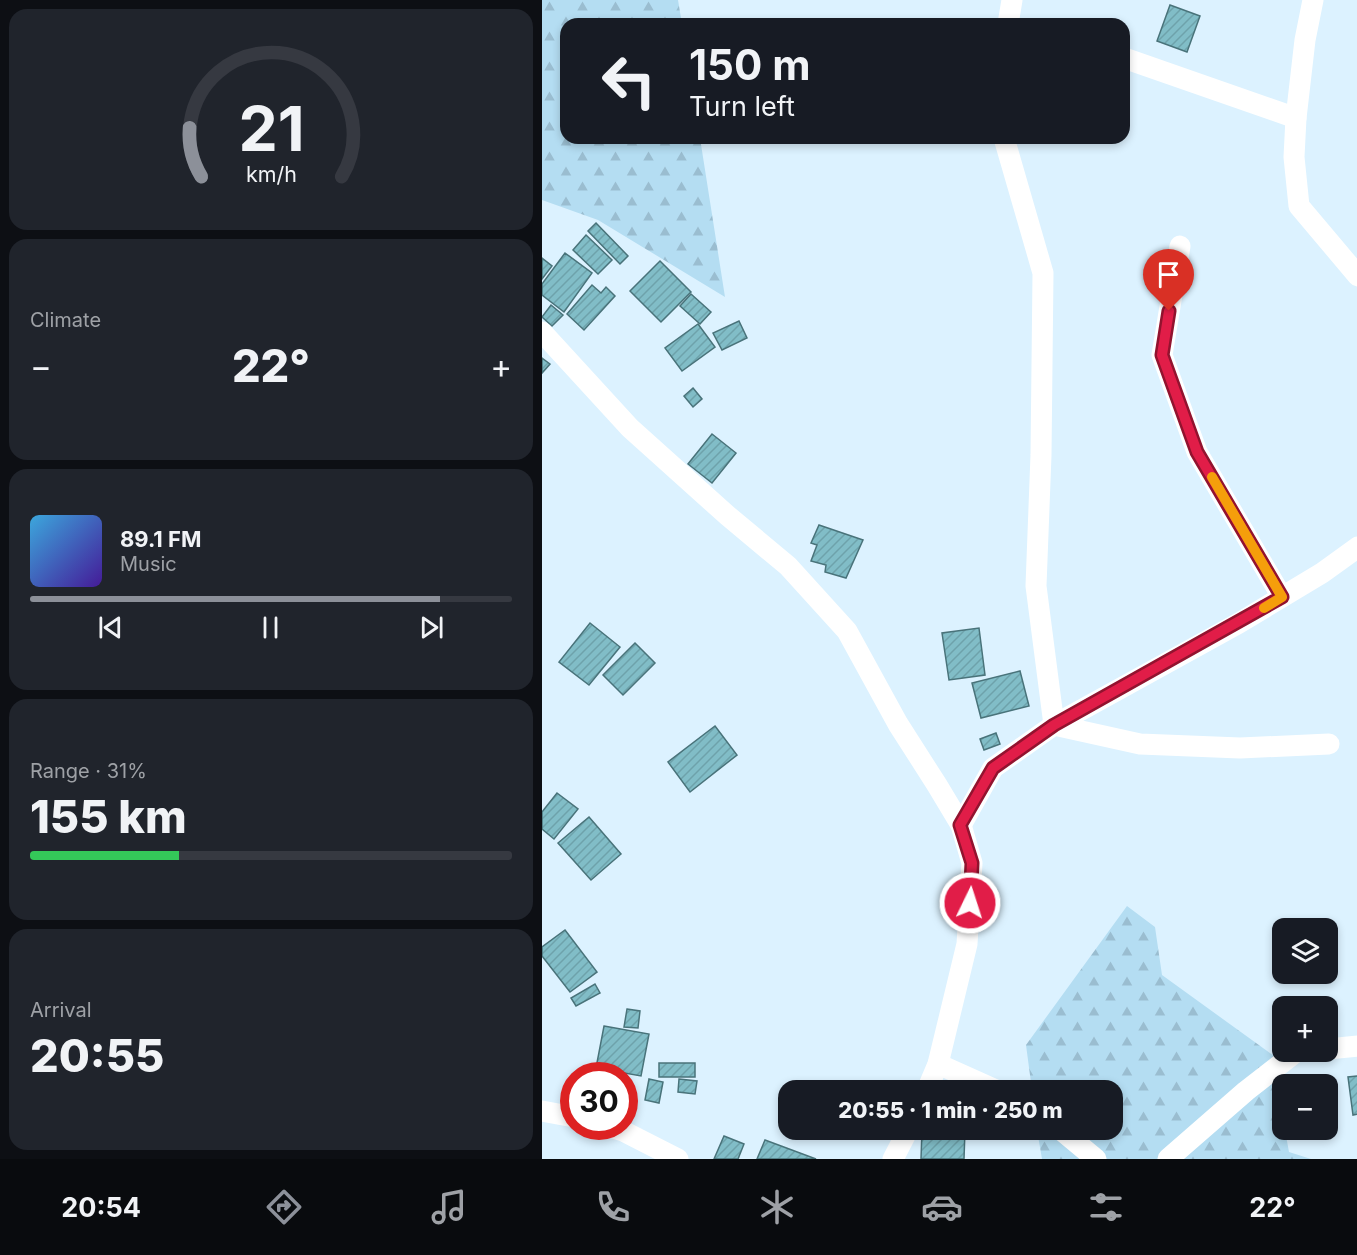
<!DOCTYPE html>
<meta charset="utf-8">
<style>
:root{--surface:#171b24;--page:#20242c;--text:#f1f3f6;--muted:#9ea1a6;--line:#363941;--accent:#8c9099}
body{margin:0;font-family:Inter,sans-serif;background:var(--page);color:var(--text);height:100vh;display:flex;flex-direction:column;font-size:22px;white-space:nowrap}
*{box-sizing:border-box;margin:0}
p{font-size:20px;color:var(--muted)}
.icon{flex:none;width:33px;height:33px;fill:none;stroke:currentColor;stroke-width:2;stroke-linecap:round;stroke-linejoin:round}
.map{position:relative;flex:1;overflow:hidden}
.drawer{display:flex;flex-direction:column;gap:9px;padding:9px;background:#0d0f14;width:542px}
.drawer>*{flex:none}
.top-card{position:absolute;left:18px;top:18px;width:570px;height:126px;border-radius:18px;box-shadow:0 3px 9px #0003;background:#171b24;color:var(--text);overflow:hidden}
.buttons{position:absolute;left:730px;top:918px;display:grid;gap:12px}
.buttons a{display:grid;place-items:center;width:66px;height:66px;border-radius:12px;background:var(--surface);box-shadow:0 3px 9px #0003;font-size:30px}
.speed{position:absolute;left:18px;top:1062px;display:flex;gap:12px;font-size:30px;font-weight:700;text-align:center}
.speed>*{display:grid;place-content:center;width:78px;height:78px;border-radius:50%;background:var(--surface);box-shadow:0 3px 9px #0003;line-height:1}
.speed .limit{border:9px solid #d22;background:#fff;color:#111}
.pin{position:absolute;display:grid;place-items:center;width:51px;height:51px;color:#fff;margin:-62px -26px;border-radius:50% 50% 50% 0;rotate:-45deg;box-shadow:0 0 6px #0007}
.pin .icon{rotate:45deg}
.me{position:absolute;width:66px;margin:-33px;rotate:4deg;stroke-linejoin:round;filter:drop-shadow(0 0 4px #0008)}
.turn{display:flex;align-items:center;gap:21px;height:126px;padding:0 30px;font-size:27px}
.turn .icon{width:78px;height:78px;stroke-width:2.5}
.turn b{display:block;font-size:42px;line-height:51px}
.big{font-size:45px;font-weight:800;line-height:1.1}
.drawer .card{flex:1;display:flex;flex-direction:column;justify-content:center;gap:9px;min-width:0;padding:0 21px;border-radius:18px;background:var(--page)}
.drawer .dial{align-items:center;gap:0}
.dial svg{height:156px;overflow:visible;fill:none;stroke:var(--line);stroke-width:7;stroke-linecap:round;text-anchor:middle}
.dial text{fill:var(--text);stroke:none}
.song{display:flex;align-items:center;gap:18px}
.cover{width:72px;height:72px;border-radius:9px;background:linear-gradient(135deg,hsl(200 70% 55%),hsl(260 70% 35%))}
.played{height:6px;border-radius:3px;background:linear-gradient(90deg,var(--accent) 85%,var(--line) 85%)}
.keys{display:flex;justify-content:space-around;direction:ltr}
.heat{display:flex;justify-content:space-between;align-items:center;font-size:33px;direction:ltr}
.charge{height:9px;border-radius:4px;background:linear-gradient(90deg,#34c759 31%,var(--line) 0)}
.trip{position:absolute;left:236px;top:1080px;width:345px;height:60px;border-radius:18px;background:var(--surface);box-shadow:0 3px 9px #0003;font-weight:800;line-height:60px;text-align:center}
.dock{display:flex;height:96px;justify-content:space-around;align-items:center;background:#090b0e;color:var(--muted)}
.dock .icon{width:42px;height:42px}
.dock .selected{color:var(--accent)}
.dock b{font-size:27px;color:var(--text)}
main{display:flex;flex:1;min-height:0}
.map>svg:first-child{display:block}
.forest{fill:url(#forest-firs)}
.building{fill:url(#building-hatch);stroke:#49737a;stroke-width:1.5}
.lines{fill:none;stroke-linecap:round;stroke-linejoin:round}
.street{stroke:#fff;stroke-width:21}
.route-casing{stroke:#92132f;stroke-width:15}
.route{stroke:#e11d48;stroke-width:10}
.slow{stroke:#f59e0b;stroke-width:10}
</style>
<main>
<section class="drawer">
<div class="card dial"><svg viewBox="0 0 100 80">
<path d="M14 69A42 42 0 1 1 86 69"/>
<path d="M14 69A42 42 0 0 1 8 44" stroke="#8c9099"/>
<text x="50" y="56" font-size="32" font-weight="700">21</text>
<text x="50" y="72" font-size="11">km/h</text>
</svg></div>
<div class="card"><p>Climate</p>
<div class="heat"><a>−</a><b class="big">22°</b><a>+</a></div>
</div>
<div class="card">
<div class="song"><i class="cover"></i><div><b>89.1 FM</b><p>Music</p></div></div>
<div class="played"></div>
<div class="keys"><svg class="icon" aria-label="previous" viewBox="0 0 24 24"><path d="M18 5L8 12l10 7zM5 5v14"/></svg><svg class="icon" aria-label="pause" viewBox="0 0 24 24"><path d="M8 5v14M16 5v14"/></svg><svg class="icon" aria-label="next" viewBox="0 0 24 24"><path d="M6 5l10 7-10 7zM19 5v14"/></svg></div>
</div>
<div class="card"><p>Range · 31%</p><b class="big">155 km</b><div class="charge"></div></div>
<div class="card"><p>Arrival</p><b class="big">20:55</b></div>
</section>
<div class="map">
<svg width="816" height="1159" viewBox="0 0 816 1159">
<defs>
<pattern id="forest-firs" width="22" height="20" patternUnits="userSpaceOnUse" patternTransform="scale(1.5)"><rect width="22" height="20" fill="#b4ddf2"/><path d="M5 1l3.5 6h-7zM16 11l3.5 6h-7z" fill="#9abdd0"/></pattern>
<pattern id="building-hatch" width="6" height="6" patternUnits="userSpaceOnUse" patternTransform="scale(1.5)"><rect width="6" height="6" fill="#81bdc7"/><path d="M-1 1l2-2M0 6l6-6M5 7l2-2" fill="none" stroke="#6ea2ab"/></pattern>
</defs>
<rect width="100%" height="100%" fill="#dcf2ff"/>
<g class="forest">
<path d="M0 0H136L140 24H24V138H158L183 297 56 220 0 200Z"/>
<path d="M585 906 613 927 620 975 732 1056 741 1115V1130H743L747 1152 769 1159H500L495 1130H570V1090H490L484 1045Z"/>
</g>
<g class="building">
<path d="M628 5 658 16 645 52 615 41Z"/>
<path d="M54 223 86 256 78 264 46 231Z"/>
<path d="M44 235 70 260 56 274 31 250Z"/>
<path d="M23 253 50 273 22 312 0 295V284Z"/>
<path d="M0 258 10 266 0 279Z"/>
<path d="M118 261 149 292 119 322 88 291Z"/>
<path d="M50 285 59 293 64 287 73 296 42 330 25 314Z"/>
<path d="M149 294 169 312 158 324 138 306Z"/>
<path d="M9 305 21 315 10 326 0 317Z"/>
<path d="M197 321 205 338 180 350 171 333Z"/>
<path d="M156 324 173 347 140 371 123 348Z"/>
<path d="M0 358 8 364 0 373Z"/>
<path d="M151 388 160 399 151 407 142 396Z"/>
<path d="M170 434 194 453 170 483 146 464Z"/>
<path d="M277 525 321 540 304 578 283 572 284 565 269 561 275 545 269 543Z"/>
<path d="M48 623 78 647 47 685 17 662Z"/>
<path d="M437 628 443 675 407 680 400 633Z"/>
<path d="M93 643 113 663 81 695 61 675Z"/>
<path d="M478 671 487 706 439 718 430 683Z"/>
<path d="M173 726 195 755 148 792 126 762Z"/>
<path d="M454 733 458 744 442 750 438 739Z"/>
<path d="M15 793 36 809 12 839 0 829V812Z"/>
<path d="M47 817 79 854 49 880 16 843Z"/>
<path d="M23 930 55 972 28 992 0 956V947Z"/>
<path d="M53 984 58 993 34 1006 29 998Z"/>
<path d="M85 1009 98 1011 96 1028 82 1027Z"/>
<path d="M62 1026 107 1034 99 1076 54 1068Z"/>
<rect x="117" y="1063" width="36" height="14"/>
<path d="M816 1076V1114L811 1115 806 1077Z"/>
<path d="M107 1079 121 1082 117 1103 103 1100Z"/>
<path d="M137 1079 155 1081 153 1094 136 1092Z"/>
<path d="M380 1130H423L422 1159H379Z"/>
<path d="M182 1136 202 1144 196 1159H172Z"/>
<path d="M223 1140 274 1159H215Z"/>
</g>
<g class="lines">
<g class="street">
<path d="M771 0 763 40 754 118 752 157 757 206 816 276"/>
<path d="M466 24 470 0"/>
<path d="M582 58 754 118"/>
<path d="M462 138 501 273 499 455 494 586 512 725 598 744 698 748 787 744"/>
<path d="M638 246 620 355 655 452 740 597"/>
<path d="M0 332 88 428 186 516 246 566 305 631 356 724 395 785 419 825 430 863 425 944 396 1064 385 1090"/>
<path d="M419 825 451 768 512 725 697 623 780 573 816 547"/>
<path d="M786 1049 816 1046"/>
<path d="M396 1064 454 1090"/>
<path d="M0 1111 32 1117"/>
<path d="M65 1126 81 1131 136 1159"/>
<path d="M519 1130 554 1159"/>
<path d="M351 1159 366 1130"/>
<path d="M626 1159 704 1091 754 1052"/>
</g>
</g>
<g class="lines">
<defs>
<path id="route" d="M428 903 430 863 418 825 451 768 512 725 740 597 655 452 620 355 627 311"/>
</defs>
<use href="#route" class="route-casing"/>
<use href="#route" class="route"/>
<path class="slow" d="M670 477 740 597 722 608"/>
</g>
</svg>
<div class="buttons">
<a><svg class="icon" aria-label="layers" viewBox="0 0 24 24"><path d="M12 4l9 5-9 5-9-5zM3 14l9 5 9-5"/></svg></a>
<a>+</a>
<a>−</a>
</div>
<div class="speed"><div class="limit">30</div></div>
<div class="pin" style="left:627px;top:311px;background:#d93025"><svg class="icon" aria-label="arrive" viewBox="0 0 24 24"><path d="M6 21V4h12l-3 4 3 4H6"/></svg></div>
<svg class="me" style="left:428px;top:903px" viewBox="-20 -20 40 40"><circle r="17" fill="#e11d48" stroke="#fff" stroke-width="3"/><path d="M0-11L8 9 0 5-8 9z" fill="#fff"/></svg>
<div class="trip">20:55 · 1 min · 250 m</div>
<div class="top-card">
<div class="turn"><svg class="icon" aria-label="left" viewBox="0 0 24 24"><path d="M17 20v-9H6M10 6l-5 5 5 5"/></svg><div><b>150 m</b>Turn left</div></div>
</div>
</div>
</main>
<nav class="dock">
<b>20:54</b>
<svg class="icon selected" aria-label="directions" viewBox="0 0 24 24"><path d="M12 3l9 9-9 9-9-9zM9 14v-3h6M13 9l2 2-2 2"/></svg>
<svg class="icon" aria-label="music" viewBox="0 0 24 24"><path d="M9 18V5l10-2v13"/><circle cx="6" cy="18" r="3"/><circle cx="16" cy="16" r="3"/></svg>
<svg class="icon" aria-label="phone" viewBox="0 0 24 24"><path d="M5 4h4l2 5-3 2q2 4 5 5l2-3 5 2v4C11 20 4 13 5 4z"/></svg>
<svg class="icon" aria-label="climate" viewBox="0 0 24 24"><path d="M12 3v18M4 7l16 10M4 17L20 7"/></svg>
<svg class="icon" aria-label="car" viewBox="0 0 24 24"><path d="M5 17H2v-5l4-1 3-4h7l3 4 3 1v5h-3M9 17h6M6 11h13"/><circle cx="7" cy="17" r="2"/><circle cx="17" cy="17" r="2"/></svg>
<svg class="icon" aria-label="filters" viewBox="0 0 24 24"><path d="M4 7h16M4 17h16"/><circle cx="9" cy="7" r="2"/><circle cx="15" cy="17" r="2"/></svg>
<b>22°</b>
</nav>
